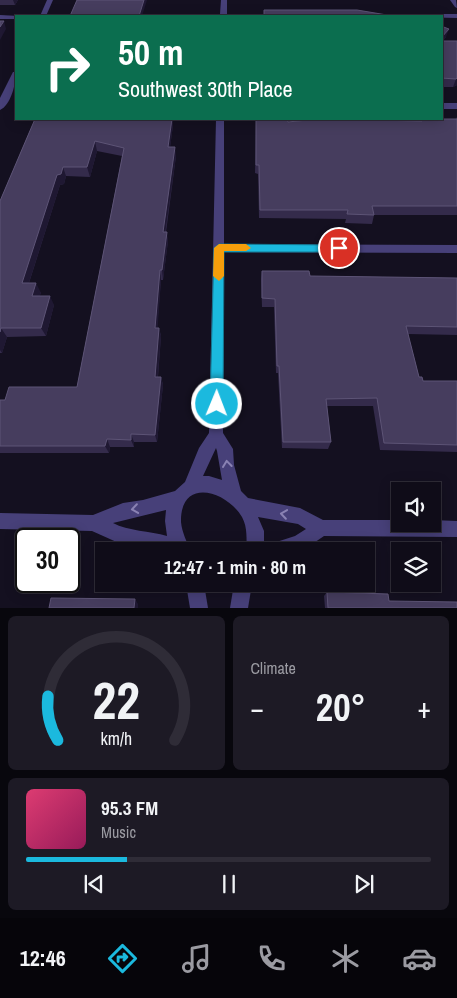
<!DOCTYPE html>
<meta charset="utf-8">
<style>
:root{--surface:#0f0c18;--page:#1d1a25;--text:#f1f3f6;--muted:#9b9ba2;--line:#2f2c37;--accent:#1bb9de}
body{margin:0;font-family:"Archivo Narrow",sans-serif;background:var(--page);color:var(--text);height:100vh;display:flex;flex-direction:column;font-size:19px;white-space:nowrap}
*{box-sizing:border-box;margin:0}
p{font-size:16px;color:var(--muted)}
.icon{flex:none;width:28px;height:28px;fill:none;stroke:currentColor;stroke-width:2;stroke-linecap:round;stroke-linejoin:round}
.map{position:relative;height:608px;overflow:hidden}
.side{display:flex;flex-direction:column;gap:8px;padding:8px;background:#08070d;flex:1}
.side>*{flex:none}
.banner{position:absolute;left:15px;top:15px;width:428px;height:105px;border-radius:0px;box-shadow:0 2px 12px #0003,0 0 0 1px var(--line);background:#0b6e4f;color:#fff;overflow:hidden}
.fabs{position:absolute;left:391px;top:482px;display:grid;gap:10px}
.fabs a{display:grid;place-items:center;width:50px;height:50px;border-radius:0px;background:var(--surface);box-shadow:0 2px 12px #0003,0 0 0 1px var(--line);font-size:25px}
.speed{position:absolute;left:15px;top:528px;display:flex;gap:10px;font-size:25px;font-weight:700;text-align:center}
.speed>*{display:grid;place-content:center;width:65px;height:65px;border-radius:50%;background:var(--surface);box-shadow:0 2px 12px #0003,0 0 0 1px var(--line);line-height:1}
.speed .limit{border:2px solid #111;border-radius:8px;background:#fff;color:#111}
.pin{position:absolute;display:grid;place-items:center;width:42px;height:42px;color:#fff;margin:-21px;border:2px solid #fff;border-radius:50%;box-shadow:0 1px 5px #0007}
.me{position:absolute;width:55px;margin:-28px;rotate:1deg;stroke-linejoin:round;filter:drop-shadow(0 0 4px #0008)}
.turn{display:flex;align-items:center;gap:18px;height:105px;padding:0 20px;font-size:22px}
.turn .icon{width:65px;height:65px;stroke-width:2.5}
.turn b{display:block;font-size:35px;line-height:42px}
.big{font-size:38px;font-weight:800;line-height:1.1}
.side .card{flex:1;display:flex;flex-direction:column;justify-content:center;gap:8px;min-width:0;padding:0 18px;border-radius:8px;background:var(--page)}
.side .dial{align-items:center;gap:0}
.dial svg{height:130px;overflow:visible;fill:none;stroke:var(--line);stroke-width:7;stroke-linecap:round;text-anchor:middle}
.dial text{fill:var(--text);stroke:none}
.song{display:flex;align-items:center;gap:15px}
.cover{width:60px;height:60px;border-radius:8px;background:linear-gradient(135deg,hsl(340 70% 55%),hsl(330 70% 35%))}
.played{height:5px;border-radius:2px;background:linear-gradient(90deg,var(--accent) 25%,var(--line) 25%)}
.keys{display:flex;justify-content:space-around;direction:ltr}
.heat{display:flex;justify-content:space-between;align-items:center;font-size:28px;direction:ltr}
.side .tiles{flex:1;display:grid;gap:8px;grid-template-columns:1fr 1fr}
.card:last-child{grid-column:span 2}
.trip{position:absolute;left:95px;top:542px;width:280px;height:50px;border-radius:0px;background:var(--surface);box-shadow:0 2px 12px #0003,0 0 0 1px var(--line);font-weight:800;line-height:50px;text-align:center}
.tabs{display:flex;height:80px;justify-content:space-around;align-items:center;background:#06050a;color:var(--muted)}
.tabs .icon{width:35px;height:35px}
.tabs .active{color:var(--accent)}
.tabs b{font-size:22px;color:var(--text)}
.map>svg:first-child{display:block}
.lines{fill:none;stroke-linecap:round;stroke-linejoin:round}
.minor{fill:#474079;fill-rule:evenodd}
.wall{fill:#342b4b}
.shaded-wall{fill:#1f1832}
.building{fill:#463d5e;stroke:#5d5476}
.oneway{stroke:#8a82b3}
.route{fill:#1bb9de;stroke:#127890}
.slow{fill:#f59e0b}
</style>
<div class="map">
<svg width="457" height="608" viewBox="0 0 457 608">
<rect width="100%" height="100%" fill="#141020"/>
<g class="lines">
<g class="minor">
<path d="M47 0H53L46 16H40Z"/>
<path d="M221 0H227V14H279L283 16H198L201 14H220Z"/>
<path d="M450 0H456L457 8 455 7Z"/>
<path d="M376 14H457V18L372 16Z"/>
<path d="M0 15 19 16H16V19H0Z"/>
<path d="M13 72H16C16 83 11 105 0 110V98Z"/>
<rect x="441" y="103" width="16" height="6"/>
<path d="M216 119H224V244L457 245V253L224 252 223 433 233 449 234 465 241 491 248 498 300 508 323 520H400V524H432V520L457 521V537L324 536 302 551H247C246 539 248 528 242 517 226 490 180 477 181 522 182 533 187 541 190 551H161L121 544 92 531 0 529V513L93 515 123 503 143 500 175 491 185 482 199 448 209 433ZM216 448 217 451 222 480 209 476H203ZM166 510 165 521 167 536C150 531 128 531 113 523ZM258 517 298 524 306 529 295 536 264 546V531Z"/>
<path d="M186 584H204L208 608H190Z"/>
<path d="M234 584H252L248 608H230Z"/>
</g>
</g>
<g class="wall">
<path d="M0 0H18L15 5H0Z"/>
<path d="M441 26 446 37 443 41H457V85L453 87H441Z"/>
<path d="M457 117V215H374L372 224 345 223 346 219 259 218 258 174 255 173 256 119 288 122 346 119 420 121 421 119H456Z"/>
<path d="M35 119H172L173 125 170 147 176 156 166 232 168 241 163 280H161L157 328H159L161 336 158 377H161L163 385 157 442H134V447H110L109 453H0V400H5L77 387 122 156 97 151 90 177 66 176 64 184 60 185 29 283 41 293 39 296 54 305 46 336 7 337 2 353H0V201Z"/>
<path d="M262 271 310 276 457 278V335L408 334 419 377 423 381H457V452L380 450 373 406H327L331 442 328 449 282 448 278 373H276L274 307H262L261 279Z"/>
<path d="M327 592 389 601 457 608H325L324 596Z"/>
</g>
<g class="shaded-wall">
<path d="M13 0H18L15 5Z"/>
<path d="M144 0H147L142 16H139Z"/>
<path d="M4 21 6 29 0 40V27Z"/>
<path d="M449 29 446 37 441 43V38Z"/>
<path d="M457 78V85L453 87 456 79Z"/>
<path d="M172 119 173 125 169 156 168 147Z"/>
<path d="M95 141 97 151 90 177 87 167Z"/>
<path d="M175 147 176 156 164 241 163 232Z"/>
<path d="M63 167 66 176 64 184 60 185 26 292 22 283 57 175Z"/>
<path d="M167 232 168 241 163 280 162 270Z"/>
<path d="M160 270 161 280 157 337 155 328Z"/>
<path d="M36 283 41 293 37 305 32 296Z"/>
<path d="M50 296 54 305 46 336 41 328Z"/>
<path d="M1 328 7 337 2 353 0 350V332Z"/>
<path d="M159 328 161 336 157 385 155 377Z"/>
<path d="M161 377 163 385 157 442 155 435Z"/>
<path d="M131 434 134 442V447L131 440Z"/>
<path d="M107 439 110 447 109 453 105 446Z"/>
<path d="M135 599 138 604V608H134Z"/>
</g>
<g class="building">
<path d="M77 0H144L139 16H70Z"/>
<path d="M264 10H357L393 16H264Z"/>
<path d="M0 21H4L0 27Z"/>
<path d="M441 26 449 29 441 38Z"/>
<path d="M441 41H457V78L456 79 441 78Z"/>
<path d="M35 119H172L168 147H175L163 232H167L162 270H160L155 328H159L155 377H161L155 435 131 434V440L107 439 105 446H0V400H5L9 387H77L124 148 95 141 87 167H63L61 174 57 175 22 283H36L32 296H50L41 328H1L0 332V201Z"/>
<path d="M256 119H287L288 122 317 119 422 121 421 119H457V206H372L374 215 347 214 348 210H260L259 165H256Z"/>
<path d="M262 271H309L310 276 457 278V327L406 326 419 377H422L423 381H457V445L384 443 377 398 326 399 331 442H283L279 366H277L275 299 262 298Z"/>
<path d="M327 592 388 594 389 601 457 602V608H328Z"/>
<path d="M51 598 135 599 134 608H49Z"/>
</g>
<defs><path id="oneway-chevron" d="M-2-3.5L2.5 0L-2 3.5" fill="none" stroke-width="1.6" stroke-linecap="round" stroke-linejoin="round" transform="scale(1.25)"/></defs>
<g class="oneway">
<use href="#oneway-chevron" transform="translate(227 464) rotate(-97)"/>
<use href="#oneway-chevron" transform="translate(135 509) rotate(172)"/>
<use href="#oneway-chevron" transform="translate(284 514) rotate(-172)"/>
</g>
<path class="route" d="M219 244 339 245 344 248 339 252H224L223 404 221 409 217 410 212 409 210 404 214 248Z"/>
<path class="slow" d="M219 244H246L251 248 246 251H224V276L219 281 213 276 214 248Z"/>
</svg>
<div class="fabs">
<a><svg class="icon" aria-label="sound" viewBox="0 0 24 24"><path d="M4 9h4l5-4v14l-5-4H4zM17 9q2 3 0 6"/></svg></a>
<a><svg class="icon" aria-label="layers" viewBox="0 0 24 24"><path d="M12 4l9 5-9 5-9-5zM3 14l9 5 9-5"/></svg></a>
</div>
<div class="speed"><div class="limit">30</div></div>
<div class="pin" style="left:339px;top:248px;background:#d93025"><svg class="icon" aria-label="arrive" viewBox="0 0 24 24"><path d="M6 21V4h12l-3 4 3 4H6"/></svg></div>
<svg class="me" style="left:217px;top:404px" viewBox="-20 -20 40 40"><circle r="17" fill="#1bb9de" stroke="#fff" stroke-width="3"/><path d="M0-11L8 9 0 5-8 9z" fill="#fff"/></svg>
<div class="trip">12:47 · 1 min · 80 m</div>
<div class="banner">
<div class="turn"><svg class="icon" aria-label="right" viewBox="0 0 24 24"><path d="M7 20v-9h11M14 6l5 5-5 5"/></svg><div><b>50 m</b>Southwest 30th Place</div></div>
</div>
</div>
<section class="side">
<div class="tiles">
<div class="card dial"><svg viewBox="0 0 100 80">
<path d="M14 69A42 42 0 1 1 86 69"/>
<path d="M14 69A42 42 0 0 1 8 42" stroke="#1bb9de"/>
<text x="50" y="56" font-size="32" font-weight="700">22</text>
<text x="50" y="72" font-size="11">km/h</text>
</svg></div>
<div class="card"><p>Climate</p>
<div class="heat"><a>−</a><b class="big">20°</b><a>+</a></div>
</div>
<div class="card">
<div class="song"><i class="cover"></i><div><b>95.3 FM</b><p>Music</p></div></div>
<div class="played"></div>
<div class="keys"><svg class="icon" aria-label="previous" viewBox="0 0 24 24"><path d="M18 5L8 12l10 7zM5 5v14"/></svg><svg class="icon" aria-label="pause" viewBox="0 0 24 24"><path d="M8 5v14M16 5v14"/></svg><svg class="icon" aria-label="next" viewBox="0 0 24 24"><path d="M6 5l10 7-10 7zM19 5v14"/></svg></div>
</div>
</div>
</section>
<nav class="tabs">
<b>12:46</b>
<svg class="icon active" aria-label="directions" viewBox="0 0 24 24"><path d="M12 3l9 9-9 9-9-9zM9 14v-3h6M13 9l2 2-2 2"/></svg>
<svg class="icon" aria-label="music" viewBox="0 0 24 24"><path d="M9 18V5l10-2v13"/><circle cx="6" cy="18" r="3"/><circle cx="16" cy="16" r="3"/></svg>
<svg class="icon" aria-label="phone" viewBox="0 0 24 24"><path d="M5 4h4l2 5-3 2q2 4 5 5l2-3 5 2v4C11 20 4 13 5 4z"/></svg>
<svg class="icon" aria-label="climate" viewBox="0 0 24 24"><path d="M12 3v18M4 7l16 10M4 17L20 7"/></svg>
<svg class="icon" aria-label="car" viewBox="0 0 24 24"><path d="M5 17H2v-5l4-1 3-4h7l3 4 3 1v5h-3M9 17h6M6 11h13"/><circle cx="7" cy="17" r="2"/><circle cx="17" cy="17" r="2"/></svg>
</nav>
